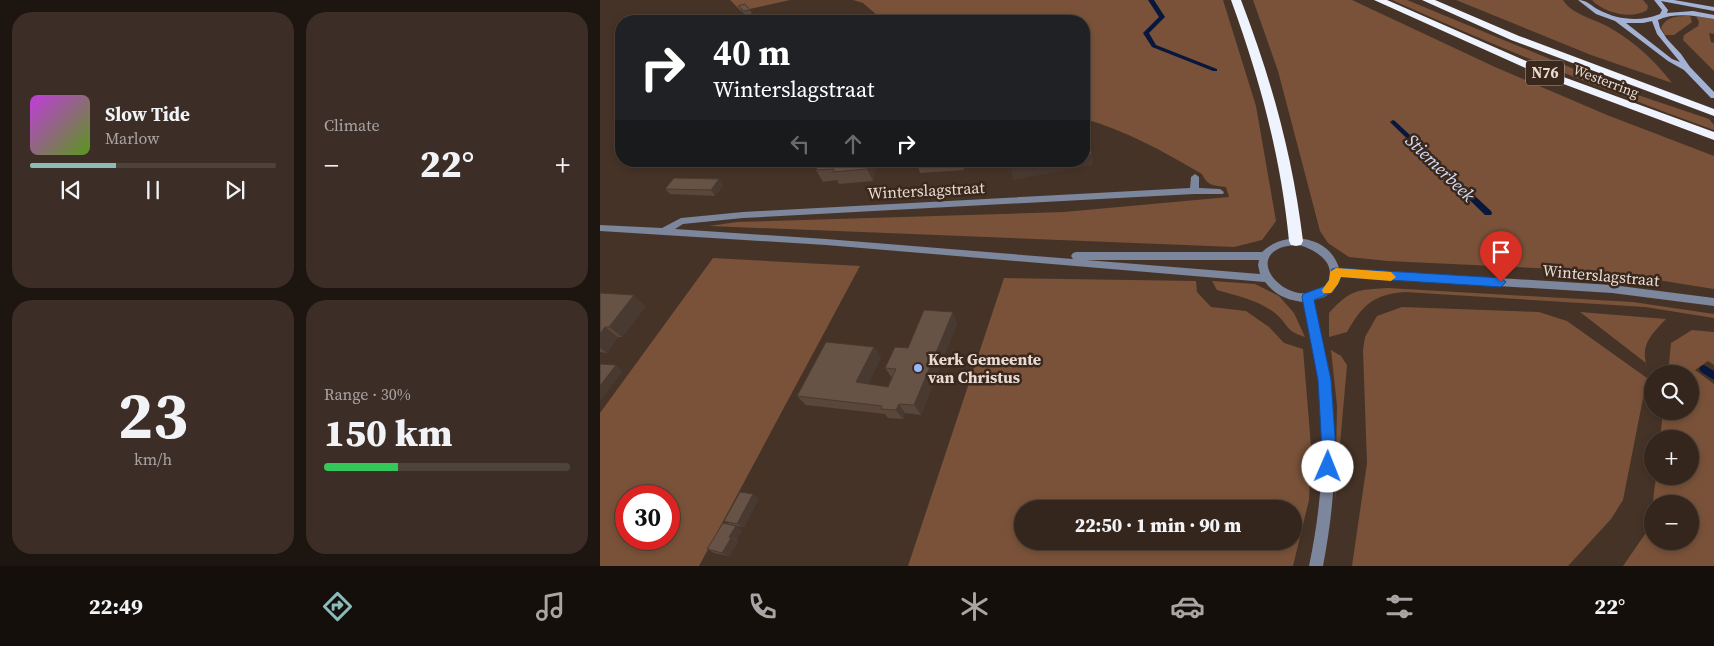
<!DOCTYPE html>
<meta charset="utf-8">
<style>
:root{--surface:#34261d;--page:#3c2e26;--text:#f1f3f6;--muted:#a9a5a4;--line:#4e433b;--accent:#8bbbb9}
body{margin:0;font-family:"Source Serif 4",serif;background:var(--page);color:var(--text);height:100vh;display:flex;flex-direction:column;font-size:19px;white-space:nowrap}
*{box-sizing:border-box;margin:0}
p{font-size:16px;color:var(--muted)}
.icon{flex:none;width:28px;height:28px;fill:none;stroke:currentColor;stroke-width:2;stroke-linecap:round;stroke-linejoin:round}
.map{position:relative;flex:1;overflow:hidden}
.panel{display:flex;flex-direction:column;gap:12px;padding:12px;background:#1d1510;width:600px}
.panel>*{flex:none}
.top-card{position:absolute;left:15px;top:15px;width:475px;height:152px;border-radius:20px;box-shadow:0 2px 8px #0003,0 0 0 1px var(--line);background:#202124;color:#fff;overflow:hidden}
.fabs{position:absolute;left:1044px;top:365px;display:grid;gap:10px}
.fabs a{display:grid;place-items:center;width:55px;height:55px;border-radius:50%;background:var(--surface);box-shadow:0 2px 8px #0003,0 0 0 1px var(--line);font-size:25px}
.speed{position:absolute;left:15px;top:485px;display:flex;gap:10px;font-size:25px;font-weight:700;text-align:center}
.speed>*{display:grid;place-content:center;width:65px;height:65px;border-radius:50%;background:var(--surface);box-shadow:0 2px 8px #0003,0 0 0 1px var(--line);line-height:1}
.speed .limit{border:8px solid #d22;background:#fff;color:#111}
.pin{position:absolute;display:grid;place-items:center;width:42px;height:42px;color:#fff;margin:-51px -21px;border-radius:50% 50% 50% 0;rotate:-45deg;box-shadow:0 0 5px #0007}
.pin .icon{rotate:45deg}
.me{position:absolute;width:55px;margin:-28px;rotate:1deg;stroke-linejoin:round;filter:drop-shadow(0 0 4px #0008)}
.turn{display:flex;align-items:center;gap:18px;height:105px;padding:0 15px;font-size:22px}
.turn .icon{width:65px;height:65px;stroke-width:2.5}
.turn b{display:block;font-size:35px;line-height:42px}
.lanes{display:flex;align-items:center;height:48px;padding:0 15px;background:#0003;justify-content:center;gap:25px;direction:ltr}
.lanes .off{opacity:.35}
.big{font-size:38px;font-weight:800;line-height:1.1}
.panel .tile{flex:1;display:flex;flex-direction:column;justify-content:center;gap:8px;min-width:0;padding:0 18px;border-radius:20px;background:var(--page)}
.panel .dial{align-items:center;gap:0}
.dial b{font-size:65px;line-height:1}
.song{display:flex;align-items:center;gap:15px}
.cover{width:60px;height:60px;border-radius:8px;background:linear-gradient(135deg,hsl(290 70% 55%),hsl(90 70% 35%))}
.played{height:5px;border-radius:2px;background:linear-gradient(90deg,var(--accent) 35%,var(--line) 35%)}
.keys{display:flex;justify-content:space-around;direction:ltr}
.heat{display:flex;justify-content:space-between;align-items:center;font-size:28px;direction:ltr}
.charge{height:8px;border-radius:4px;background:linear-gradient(90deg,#34c759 30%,var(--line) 0)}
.panel .tiles{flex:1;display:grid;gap:12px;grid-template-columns:repeat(2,1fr)}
.trip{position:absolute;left:414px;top:500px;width:288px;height:50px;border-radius:25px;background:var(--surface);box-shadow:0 2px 8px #0003,0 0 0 1px var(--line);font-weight:800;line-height:50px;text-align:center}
.dock{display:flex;height:80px;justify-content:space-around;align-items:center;background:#150f0c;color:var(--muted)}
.dock .icon{width:35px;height:35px}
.dock .active{color:var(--accent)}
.dock b{font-size:22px;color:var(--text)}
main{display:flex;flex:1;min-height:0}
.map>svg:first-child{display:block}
.green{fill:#795239;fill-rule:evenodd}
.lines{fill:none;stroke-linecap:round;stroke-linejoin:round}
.stream{fill:#09173d;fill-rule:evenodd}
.street{fill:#7c869c;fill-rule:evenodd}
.secondary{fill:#a3b2d4;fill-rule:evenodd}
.highway{fill:#eef3fe;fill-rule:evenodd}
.wall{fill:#59473c}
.shaded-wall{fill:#483931}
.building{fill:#675246;stroke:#483931}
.route{fill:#1a73e8;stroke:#114b97}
.slow{fill:#f59e0b}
.poi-dot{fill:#96b6fd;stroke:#3b281d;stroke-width:2}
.labels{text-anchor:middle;stroke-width:5;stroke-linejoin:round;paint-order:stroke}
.far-street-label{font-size:14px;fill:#e7dbd3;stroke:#3b281d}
.shield{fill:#3b281d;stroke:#b3a59c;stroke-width:1}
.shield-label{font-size:15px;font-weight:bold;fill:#e7dbd3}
.street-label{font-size:16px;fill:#e7dbd3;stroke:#3b281d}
.poi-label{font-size:16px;font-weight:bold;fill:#e7dbd3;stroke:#3b281d;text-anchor:start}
.water-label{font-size:18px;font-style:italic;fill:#d2e0fd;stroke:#3b281d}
</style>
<main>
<section class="panel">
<div class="tiles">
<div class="tile">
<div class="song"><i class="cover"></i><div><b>Slow Tide</b><p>Marlow</p></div></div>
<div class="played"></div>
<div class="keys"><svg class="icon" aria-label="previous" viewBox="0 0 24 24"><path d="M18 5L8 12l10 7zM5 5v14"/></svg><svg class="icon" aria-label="pause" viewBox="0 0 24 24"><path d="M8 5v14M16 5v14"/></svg><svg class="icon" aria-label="next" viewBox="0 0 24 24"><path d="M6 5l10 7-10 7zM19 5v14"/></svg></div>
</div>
<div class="tile"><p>Climate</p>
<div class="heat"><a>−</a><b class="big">22°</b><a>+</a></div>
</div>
<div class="tile dial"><b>23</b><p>km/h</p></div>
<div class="tile"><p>Range · 30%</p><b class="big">150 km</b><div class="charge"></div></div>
</div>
</section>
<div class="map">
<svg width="1114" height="566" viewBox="0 0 1114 566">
<rect width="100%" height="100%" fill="#463327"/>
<g class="green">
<path d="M130 0H190L141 11Z"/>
<path d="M253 0H623L656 106 676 221 662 240 634 247 109 226 137 222 464 212 629 197 626 187C614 185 608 187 602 174 564 152 526 130 484 119V21H284L263 3Z"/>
<path d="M653 0H752L895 67 1007 115 1114 156V289L1001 271 788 261 749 257 728 243 720 231 678 71Z"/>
<path d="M792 0H807L1032 93 1109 119 1114 125V130C1005 91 898 47 792 0Z"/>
<path d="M856 0H963C973 16 997 19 1012 29 1036 43 1055 61 1072 83L991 55Z"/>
<path d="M992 0H1043L1048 6 1047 10C1032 20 1004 13 992 0Z"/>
<path d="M1090 16 1092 22 1074 35H1065L1061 28C1066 16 1078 16 1090 16Z"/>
<path d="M1096 16 1114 19V34L1109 33 1111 42 1114 43V71L1083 40 1084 35 1098 26 1099 22Z"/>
<path d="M113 258 260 266 99 566H0V413ZM26 496H69V539H26Z"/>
<path d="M404 278 596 281 597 292 611 307 646 311 669 327 684 343 703 349 711 446 709 500 693 566H308ZM422 509H692V541H422Z"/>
<path d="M612 281 655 284 679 296 694 313 705 337C685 331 689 325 676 314 659 300 637 296 617 290Z"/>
<path d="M788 288 1033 302 1114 314V318L1045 307 805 292C773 294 762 306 747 332L729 337V313C751 289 757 290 788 288Z"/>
<path d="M802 307 939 312 967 321 1047 378 1023 500 1011 519 968 566H752L767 463 763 350 765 337 777 316Z"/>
<path d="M980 312 1066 319C1053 333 1041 343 1046 363Z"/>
<path d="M1092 330 1114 332V365L1108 361 1095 370 1114 384V566H1023L1050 527 1056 476H1090V439H1060L1063 411H1090V374H1068L1071 343ZM1052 504H1090V541H1052Z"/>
<path d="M731 350 741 356 747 365 735 501 737 406Z"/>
</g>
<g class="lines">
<g class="stream">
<path d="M548 0H554L565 17 549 33 556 45 617 69V71H613L552 47 543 33 559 17Z"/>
<path d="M793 120 795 121 891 211 892 213 891 215H885L791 123 790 122Z"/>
<path d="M1104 365 1114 371V380L1101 372 1099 369 1101 366Z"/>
</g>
<path class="street" d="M595 174 599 177V188L620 189 624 192 623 194H594L143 218 83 224 75 229 226 239 473 259 471 256 473 253 476 252H662C685 230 729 235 739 268L1012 285 1114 298V306L1012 293 739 276C737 291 727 298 713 300 719 326 726 352 729 379 739 441 735 504 723 566H709C722 505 726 443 718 380 715 354 708 328 703 302 687 300 675 295 665 282L226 245 0 231V225L62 228 81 218 143 212 590 188 591 177ZM696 244C714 249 737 261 728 283 698 315 643 264 680 248 685 246 691 246 696 244ZM486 260H659L658 265 660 274Z"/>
<path class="secondary" d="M978 0C987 0 991 6 999 10 1018 20 1040 22 1060 14L1062 10 1054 0H1074L1114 7V11L1061 1 1068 10 1067 13 1093 11 1114 15V19C1096 16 1075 12 1058 20L1060 28 1067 39 1081 54 1090 67 1114 92V98H1111L1084 70 1068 61 1015 21 996 14ZM1052 21 1057 34 1080 62 1072 59 1026 23H1043Z"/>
<g class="highway">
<path d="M631 0H641C671 78 693 157 703 241L701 245 696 246 691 245 689 241C681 158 660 79 631 0Z"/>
<path d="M774 0H787L958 75 1114 132V140L950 79Z"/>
<path d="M822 0H835L919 36 1114 109V116L911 40Z"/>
</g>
</g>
<g class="wall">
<path d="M138 6 150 10 153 16H147L142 12Z"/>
<path d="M277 161 273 181 239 184 237 180 223 182 216 170Z"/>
<path d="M316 161H365L364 170 320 173Z"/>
<path d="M123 185 115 196 70 194 65 189Z"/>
<path d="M0 293 46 306 22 337H18L7 353 0 352Z"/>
<path d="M357 323 321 415 305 413 303 419 288 418 285 414 206 405 197 396 274 347 281 357 268 384 288 387 292 378 285 368 308 348Z"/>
<path d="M159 498 144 527 131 525 124 521Z"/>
<path d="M142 530 136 540 138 542 129 556 114 553 107 549Z"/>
</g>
<g class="shaded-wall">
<path d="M492 154 493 165 413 180 411 168 450 161H484V155Z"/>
<path d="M269 161H277L273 181 267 169Z"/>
<path d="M361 161H365L364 170Z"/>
<path d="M119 179 123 185 115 196 111 190Z"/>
<path d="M34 295 46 306 22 337 9 327Z"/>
<path d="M353 312 357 323 321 415 314 405Z"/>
<path d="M5 327 18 337 7 353 0 348V334Z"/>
<path d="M274 347 281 357 264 392 256 382Z"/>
<path d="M16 365 23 371 0 401V386Z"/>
<path d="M299 404 305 413 303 419 296 410Z"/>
<path d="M153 494 159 498 144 527 137 524Z"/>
<path d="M136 526 142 530 136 540 129 537Z"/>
<path d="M131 538 138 542 129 556 122 553Z"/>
</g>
<g class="building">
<path d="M145 4 150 10 144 11 138 6Z"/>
<path d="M484 133 492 154 484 155Z"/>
<path d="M219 161H269L267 169 233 172 234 169 216 170Z"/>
<path d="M409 161H450L411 168Z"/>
<path d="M74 178 119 179 111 190 65 189Z"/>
<path d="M0 293 34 295 9 327H5L0 334Z"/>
<path d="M324 310 353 312 314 405 299 404 296 410 281 409 282 406 197 396 226 342 274 347 256 382 288 387 296 369 285 368 295 347 308 348Z"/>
<path d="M0 364 16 365 0 386Z"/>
<path d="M140 492 153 494 137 524 124 521Z"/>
<path d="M123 523 136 526 129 537 131 538 122 553 107 549Z"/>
</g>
<path class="route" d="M736 268 901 278 906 282 901 287 741 277 733 292 714 300 731 380 736 451 733 472 728 474 723 472 721 467 722 451 718 380 702 297 703 294 725 286 729 280 732 269Z"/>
<path class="slow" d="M736 268 791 272 796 277 791 281 741 277 738 284 731 293H723L722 290 729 280 730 272Z"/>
<circle class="poi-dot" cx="318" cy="368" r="5"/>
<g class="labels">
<g class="far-street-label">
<text transform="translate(1006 81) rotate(21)" y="5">Westerring</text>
</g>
<rect class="shield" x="926" y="60.5" width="38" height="25" rx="4"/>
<g class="shield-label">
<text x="945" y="78">N76</text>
</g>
<g class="street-label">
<text transform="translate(326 190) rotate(-3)" y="6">Winterslagstraat</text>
<text transform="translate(1001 275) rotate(5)" y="6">Winterslagstraat</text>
</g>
<g class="poi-label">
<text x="328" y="365">Kerk Gemeente<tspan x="328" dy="18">van Christus</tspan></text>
</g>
<g class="water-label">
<text transform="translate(840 168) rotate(44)" y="6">Stiemerbeek</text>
</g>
</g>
</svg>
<div class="fabs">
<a><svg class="icon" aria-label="search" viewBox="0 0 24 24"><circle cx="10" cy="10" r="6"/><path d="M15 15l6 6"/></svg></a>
<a>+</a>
<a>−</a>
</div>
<div class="speed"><div class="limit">30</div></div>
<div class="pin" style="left:901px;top:282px;background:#d93025"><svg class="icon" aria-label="arrive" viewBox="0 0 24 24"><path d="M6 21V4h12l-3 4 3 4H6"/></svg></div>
<svg class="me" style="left:728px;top:467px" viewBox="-20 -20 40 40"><circle r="19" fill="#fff"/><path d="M0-13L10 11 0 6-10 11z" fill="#1a73e8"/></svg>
<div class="trip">22:50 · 1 min · 90 m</div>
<div class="top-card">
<div class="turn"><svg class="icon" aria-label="right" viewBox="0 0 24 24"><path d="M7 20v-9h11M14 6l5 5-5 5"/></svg><div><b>40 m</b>Winterslagstraat</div></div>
<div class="lanes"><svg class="icon off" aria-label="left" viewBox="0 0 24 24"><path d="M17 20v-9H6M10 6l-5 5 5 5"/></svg><svg class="icon off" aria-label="ahead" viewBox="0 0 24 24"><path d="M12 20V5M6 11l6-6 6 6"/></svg><svg class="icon" aria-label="right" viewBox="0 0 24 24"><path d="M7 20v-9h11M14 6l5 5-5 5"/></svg></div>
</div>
</div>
</main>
<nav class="dock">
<b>22:49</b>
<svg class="icon active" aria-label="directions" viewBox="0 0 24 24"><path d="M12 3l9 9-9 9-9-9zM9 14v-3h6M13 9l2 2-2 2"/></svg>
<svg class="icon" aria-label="music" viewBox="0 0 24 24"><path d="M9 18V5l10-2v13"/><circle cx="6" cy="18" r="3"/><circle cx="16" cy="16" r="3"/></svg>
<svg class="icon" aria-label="phone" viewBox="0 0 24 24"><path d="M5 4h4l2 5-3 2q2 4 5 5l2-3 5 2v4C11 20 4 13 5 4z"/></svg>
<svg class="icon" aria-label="climate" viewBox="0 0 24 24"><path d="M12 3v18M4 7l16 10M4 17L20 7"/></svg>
<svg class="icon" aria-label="car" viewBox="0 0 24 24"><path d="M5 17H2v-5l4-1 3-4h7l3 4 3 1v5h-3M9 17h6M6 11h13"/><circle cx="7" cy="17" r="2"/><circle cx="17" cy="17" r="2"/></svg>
<svg class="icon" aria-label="filters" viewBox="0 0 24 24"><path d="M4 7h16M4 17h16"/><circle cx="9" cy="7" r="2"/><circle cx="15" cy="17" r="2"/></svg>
<b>22°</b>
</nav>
